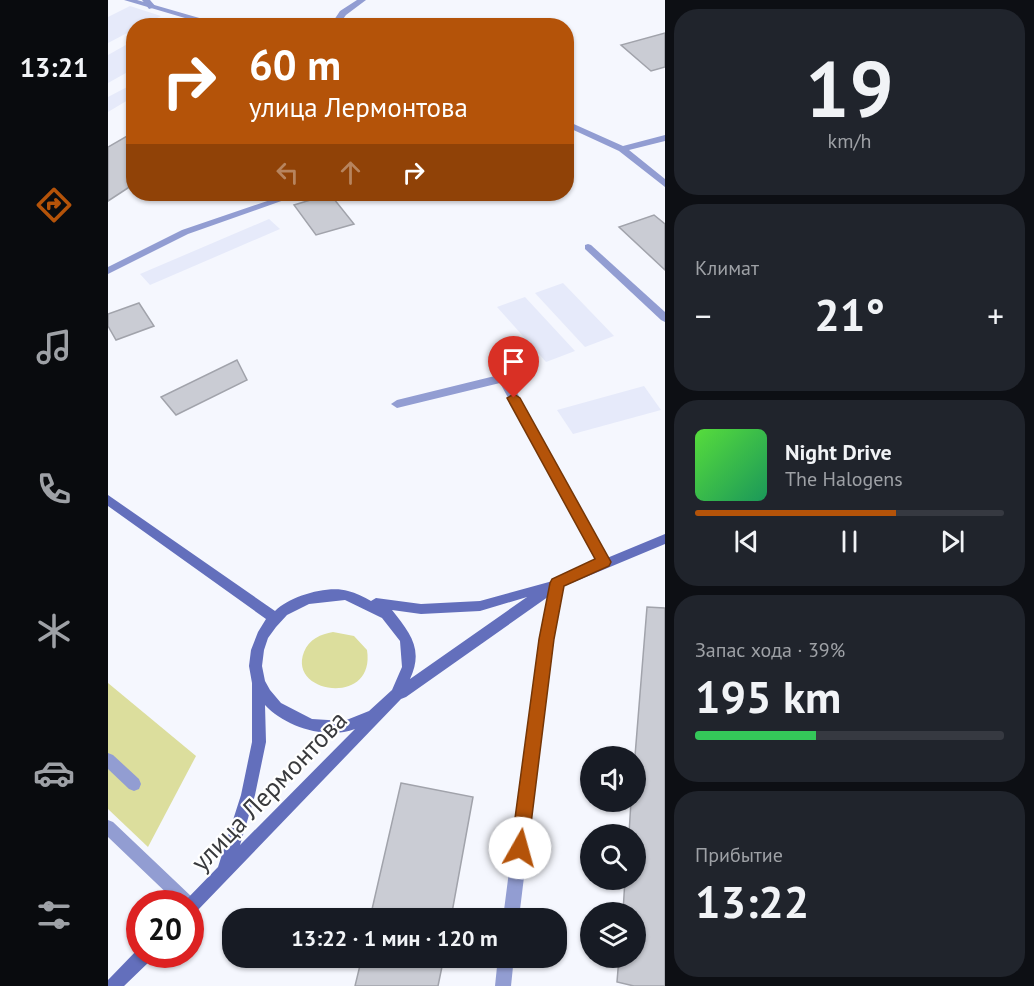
<!DOCTYPE html>
<html lang="ru">
<meta charset="utf-8">
<style>
:root{--surface:#171b24;--page:#20242c;--text:#f1f3f6;--muted:#9ea1a6;--line:#363941;--accent:#b45309}
body{margin:0;font-family:"PT Sans",sans-serif;background:var(--page);color:var(--text);height:100vh;display:flex;flex-direction:column;font-size:22px;white-space:nowrap}
*{box-sizing:border-box;margin:0}
p{font-size:20px;color:var(--muted)}
.icon{flex:none;width:33px;height:33px;fill:none;stroke:currentColor;stroke-width:2;stroke-linecap:round;stroke-linejoin:round}
.map{position:relative;flex:1;overflow:hidden}
.sheet{display:flex;flex-direction:column;gap:9px;padding:9px;background:#0d0f14;width:369px}
.sheet>*{flex:none}
.top-card{position:absolute;left:18px;top:18px;width:448px;height:183px;border-radius:24px;box-shadow:0 2px 4px #0004;background:#b45309;color:#fff;overflow:hidden}
.controls{position:absolute;left:472px;top:746px;display:grid;gap:12px}
.controls a{display:grid;place-items:center;width:66px;height:66px;border-radius:50%;background:var(--surface);box-shadow:0 2px 4px #0004;font-size:30px}
.speed{position:absolute;left:18px;top:890px;display:flex;gap:12px;font-size:30px;font-weight:700;text-align:center}
.speed>*{display:grid;place-content:center;width:78px;height:78px;border-radius:50%;background:var(--surface);box-shadow:0 2px 4px #0004;line-height:1}
.speed .limit{border:9px solid #d22;background:#fff;color:#111}
.pin{position:absolute;display:grid;place-items:center;width:51px;height:51px;color:#fff;margin:-62px -26px;border-radius:50% 50% 50% 0;rotate:-45deg;box-shadow:0 0 6px #0007}
.pin .icon{rotate:45deg}
.me{position:absolute;width:66px;margin:-33px;rotate:7deg;stroke-linejoin:round;filter:drop-shadow(0 0 4px #0008)}
.turn{display:flex;align-items:center;gap:21px;height:126px;padding:0 24px;font-size:27px}
.turn .icon{width:78px;height:78px;stroke-width:2.5}
.turn b{display:block;font-size:42px;line-height:51px}
.lanes{display:flex;align-items:center;height:57px;padding:0 24px;background:#0003;justify-content:center;gap:30px;direction:ltr}
.lanes .off{opacity:.35}
.big{font-size:45px;font-weight:700;line-height:1.1}
.sheet .tile{flex:1;display:flex;flex-direction:column;justify-content:center;gap:9px;min-width:0;padding:0 21px;border-radius:24px;background:var(--page)}
.sheet .dial{align-items:center;gap:0}
.dial b{font-size:78px;line-height:1}
.song{display:flex;align-items:center;gap:18px}
.cover{width:72px;height:72px;border-radius:9px;background:linear-gradient(135deg,hsl(110 70% 55%),hsl(150 70% 35%))}
.played{height:6px;border-radius:3px;background:linear-gradient(90deg,var(--accent) 65%,var(--line) 65%)}
.keys{display:flex;justify-content:space-around;direction:ltr}
.heat{display:flex;justify-content:space-between;align-items:center;font-size:33px;direction:ltr}
.charge{height:9px;border-radius:4px;background:linear-gradient(90deg,#34c759 39%,var(--line) 0)}
.trip{position:absolute;left:114px;top:908px;width:345px;height:60px;border-radius:24px;background:var(--surface);box-shadow:0 2px 4px #0004;font-weight:700;line-height:60px;text-align:center}
main{display:flex;flex:1;min-height:0}
.tabs{display:flex;flex-direction:column;width:108px;justify-content:space-around;align-items:center;background:#090b0e;color:var(--muted)}
.tabs .icon{width:42px;height:42px}
.tabs .active{color:var(--accent)}
.tabs b{font-size:27px;color:var(--text)}
.map>svg:first-child{display:block}
.built{fill:#e6eafa}
.green{fill:#dcde9d}
.building{fill:#caccd4;stroke:#a1a3ab;stroke-width:1.5}
.lines{fill:none;stroke-linecap:round;stroke-linejoin:round}
.lane{fill:#929dd2;fill-rule:evenodd}
.street{fill:#929dd2;fill-rule:evenodd}
.secondary{fill:#636fbc;fill-rule:evenodd}
.route{fill:#b45309;stroke:#753606;stroke-width:1.5}
.labels{text-anchor:middle;stroke-width:4.5;stroke-linejoin:round;paint-order:stroke}
.near-street-label{font-size:26px;fill:#393a3d;stroke:#fff}
</style>
<main>
<nav class="tabs">
<b>13:21</b>
<svg class="icon active" aria-label="directions" viewBox="0 0 24 24"><path d="M12 3l9 9-9 9-9-9zM9 14v-3h6M13 9l2 2-2 2"/></svg>
<svg class="icon" aria-label="music" viewBox="0 0 24 24"><path d="M9 18V5l10-2v13"/><circle cx="6" cy="18" r="3"/><circle cx="16" cy="16" r="3"/></svg>
<svg class="icon" aria-label="phone" viewBox="0 0 24 24"><path d="M5 4h4l2 5-3 2q2 4 5 5l2-3 5 2v4C11 20 4 13 5 4z"/></svg>
<svg class="icon" aria-label="climate" viewBox="0 0 24 24"><path d="M12 3v18M4 7l16 10M4 17L20 7"/></svg>
<svg class="icon" aria-label="car" viewBox="0 0 24 24"><path d="M5 17H2v-5l4-1 3-4h7l3 4 3 1v5h-3M9 17h6M6 11h13"/><circle cx="7" cy="17" r="2"/><circle cx="17" cy="17" r="2"/></svg>
<svg class="icon" aria-label="filters" viewBox="0 0 24 24"><path d="M4 7h16M4 17h16"/><circle cx="9" cy="7" r="2"/><circle cx="15" cy="17" r="2"/></svg>
</nav>
<div class="map">
<svg width="557" height="986" viewBox="0 0 557 986">
<rect width="100%" height="100%" fill="#f5f7fe"/>
<g class="built">
<path d="M22 6 53 16 35 25 26 26 25 30 0 43V17Z"/>
<path d="M25 41V69L0 83V55Z"/>
<path d="M21 86 25 88V97L0 112V97Z"/>
<path d="M161 219 172 229 42 285 32 274Z"/>
<path d="M455 283 506 336 477 347 427 293Z"/>
<path d="M417 297 467 351 438 362 389 307Z"/>
<path d="M536 386 553 410 465 434 449 410Z"/>
</g>
<g class="green">
<path d="M225 632 246 636 259 650C268 707 179 694 196 652 201 639 213 634 225 632Z"/>
<path d="M0 683 88 756 40 847 0 809Z"/>
</g>
<g class="building">
<path d="M557 33V67L543 71 513 45Z"/>
<path d="M26 132V184L0 201V147Z"/>
<path d="M222 194 246 224 208 235 186 205Z"/>
<path d="M546 215 557 224V270L511 227Z"/>
<path d="M31 303 46 326 8 340 0 326V314Z"/>
<path d="M129 360 139 380 68 415 53 397Z"/>
<path d="M539 607 557 608V986H526L509 982 511 957H528V912H515L517 879H528V834H521L523 801H528L527 756Z"/>
<path d="M293 783 365 797 343 918H262Z"/>
<path d="M254 957H336L330 986H247Z"/>
</g>
<g class="lines">
<g class="lane">
<path d="M34 0H42L48 7 41 9Z"/>
<path d="M180 194H193L80 234 0 274V267L74 230Z"/>
<path d="M480 244 483 245 557 312V322L553 320 477 249V245Z"/>
<path d="M395 374 401 378 500 558 502 562 500 566H492L392 383 289 408 283 404 289 400Z"/>
<path d="M449 578 454 579 455 583 445 639 411 918H395L431 639 443 583 444 579Z"/>
<path d="M0 753 5 755 31 779 33 784 31 789 26 791 21 789 0 769Z"/>
<path d="M0 820 5 822 85 898 88 903 85 908 82 910V903H69L0 837Z"/>
<path d="M390 957H406L403 986H387Z"/>
</g>
<g class="street">
<path d="M16 0H29L119 26H104Z"/>
<path d="M249 0H258L238 15 230 26H222L232 11Z"/>
<path d="M459 121 515 146 557 135V141L521 150 557 179V187L511 151 459 127Z"/>
</g>
<g class="secondary">
<path d="M0 495 167 611C182 596 220 585 240 591 248 593 256 597 263 601L268 598 313 604 372 601 441 582 557 534V544L454 587 298 697 293 699 88 912 82 915V903H76V902L110 867 133 795 144 742V683L141 666 143 650 150 632 158 619 0 506ZM419 597 302 679C316 649 302 633 284 610L313 614 372 611ZM237 600 274 618 292 641 294 667 284 690 261 711 236 721 204 719 173 703 162 690 157 681 154 666 156 650 160 638 168 627 179 615 201 604ZM157 705C177 727 219 740 247 729L132 845 147 795 158 742Z"/>
<path d="M31 948 32 954H45L43 960 16 986H0V980Z"/>
</g>
</g>
<path class="route" d="M406 394 412 398 503 562 501 566 456 586 446 639 420 848 418 854 412 857 406 854 403 848 431 639 442 583 444 579 487 559 399 398Z"/>
<g class="labels">
<g class="near-street-label">
<text transform="translate(161 791) rotate(-46)" y="9">улица Лермонтова</text>
</g>
</g>
</svg>
<div class="controls">
<a><svg class="icon" aria-label="sound" viewBox="0 0 24 24"><path d="M4 9h4l5-4v14l-5-4H4zM17 9q2 3 0 6"/></svg></a>
<a><svg class="icon" aria-label="search" viewBox="0 0 24 24"><circle cx="10" cy="10" r="6"/><path d="M15 15l6 6"/></svg></a>
<a><svg class="icon" aria-label="layers" viewBox="0 0 24 24"><path d="M12 4l9 5-9 5-9-5zM3 14l9 5 9-5"/></svg></a>
</div>
<div class="speed"><div class="limit">20</div></div>
<div class="pin" style="left:406px;top:398px;background:#d93025"><svg class="icon" aria-label="arrive" viewBox="0 0 24 24"><path d="M6 21V4h12l-3 4 3 4H6"/></svg></div>
<svg class="me" style="left:412px;top:848px" viewBox="-20 -20 40 40"><circle r="19" fill="#fff"/><path d="M0-13L10 11 0 6-10 11z" fill="#b45309"/></svg>
<div class="trip">13:22 · 1 мин · 120 m</div>
<div class="top-card">
<div class="turn"><svg class="icon" aria-label="right" viewBox="0 0 24 24"><path d="M7 20v-9h11M14 6l5 5-5 5"/></svg><div><b>60 m</b>улица Лермонтова</div></div>
<div class="lanes"><svg class="icon off" aria-label="left" viewBox="0 0 24 24"><path d="M17 20v-9H6M10 6l-5 5 5 5"/></svg><svg class="icon off" aria-label="ahead" viewBox="0 0 24 24"><path d="M12 20V5M6 11l6-6 6 6"/></svg><svg class="icon" aria-label="right" viewBox="0 0 24 24"><path d="M7 20v-9h11M14 6l5 5-5 5"/></svg></div>
</div>
</div>
<section class="sheet">
<div class="tile dial"><b>19</b><p>km/h</p></div>
<div class="tile"><p>Климат</p>
<div class="heat"><a>−</a><b class="big">21°</b><a>+</a></div>
</div>
<div class="tile">
<div class="song"><i class="cover"></i><div><b>Night Drive</b><p>The Halogens</p></div></div>
<div class="played"></div>
<div class="keys"><svg class="icon" aria-label="previous" viewBox="0 0 24 24"><path d="M18 5L8 12l10 7zM5 5v14"/></svg><svg class="icon" aria-label="pause" viewBox="0 0 24 24"><path d="M8 5v14M16 5v14"/></svg><svg class="icon" aria-label="next" viewBox="0 0 24 24"><path d="M6 5l10 7-10 7zM19 5v14"/></svg></div>
</div>
<div class="tile"><p>Запас хода · 39%</p><b class="big">195 km</b><div class="charge"></div></div>
<div class="tile"><p>Прибытие</p><b class="big">13:22</b></div>
</section>
</main>
